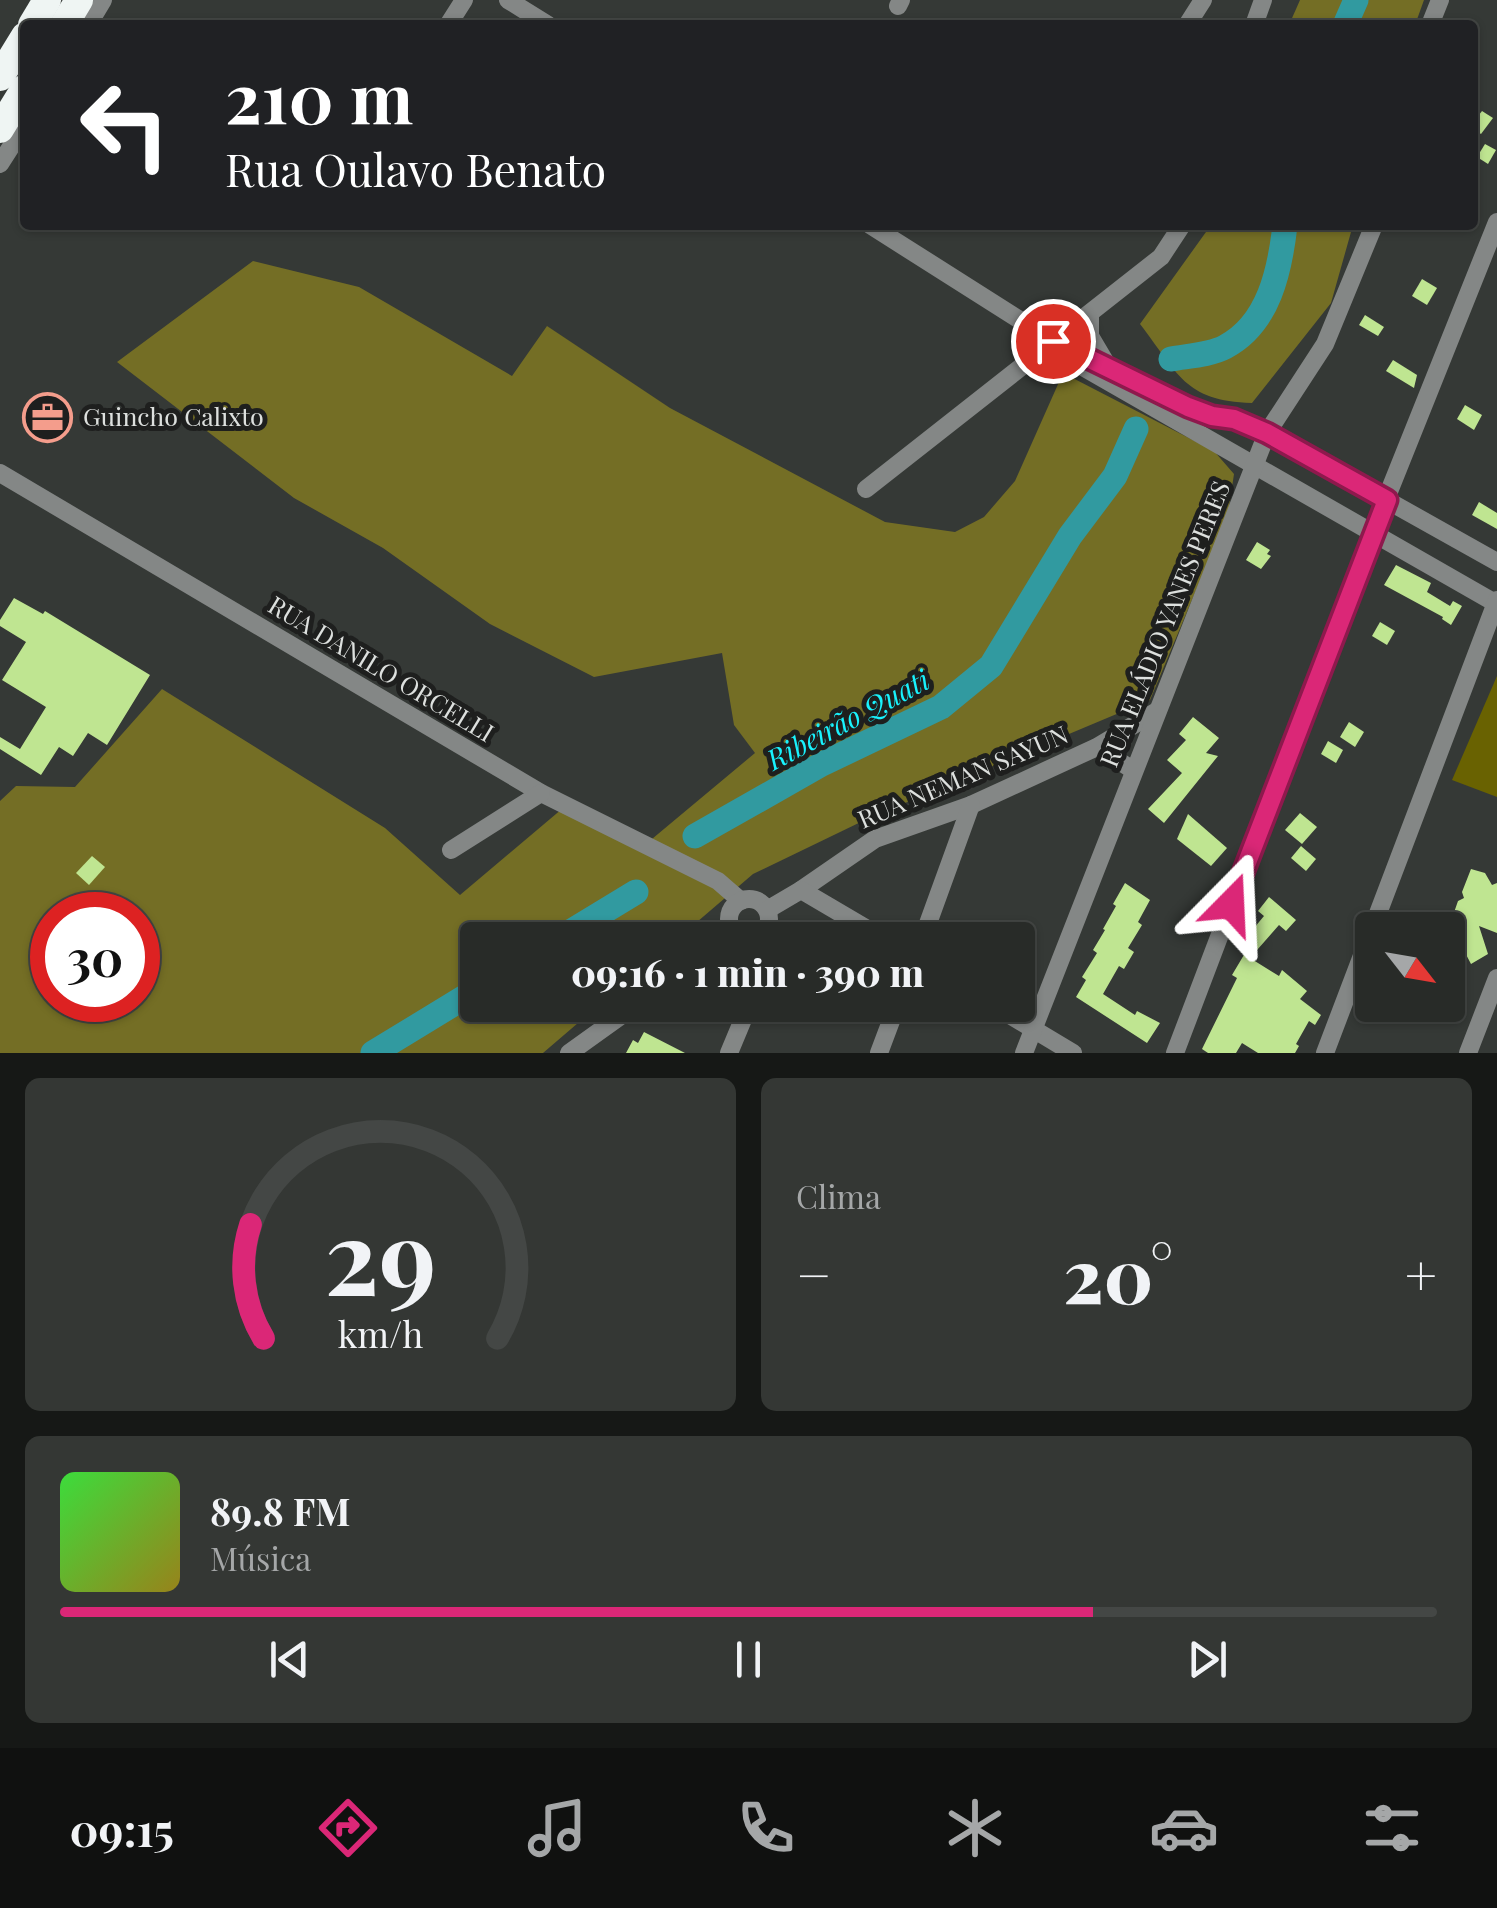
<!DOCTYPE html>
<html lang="pt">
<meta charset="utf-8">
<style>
:root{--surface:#282b28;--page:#343734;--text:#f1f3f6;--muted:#a5a7a8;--line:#444745;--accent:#db2777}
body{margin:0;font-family:"Playfair Display",serif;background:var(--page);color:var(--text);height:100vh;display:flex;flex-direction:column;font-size:38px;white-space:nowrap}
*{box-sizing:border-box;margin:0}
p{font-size:32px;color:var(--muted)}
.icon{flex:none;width:55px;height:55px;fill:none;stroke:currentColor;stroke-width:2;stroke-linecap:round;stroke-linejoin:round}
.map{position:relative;height:1053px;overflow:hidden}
.drawer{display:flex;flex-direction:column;gap:25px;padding:25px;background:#161816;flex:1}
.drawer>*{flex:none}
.guide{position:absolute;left:20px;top:20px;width:1458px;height:210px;border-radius:10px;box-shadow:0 2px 8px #0004,0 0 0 2px var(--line);background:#202124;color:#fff;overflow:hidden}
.needle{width:65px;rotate:121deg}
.tools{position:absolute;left:1355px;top:912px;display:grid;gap:20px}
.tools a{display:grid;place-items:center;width:110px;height:110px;border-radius:10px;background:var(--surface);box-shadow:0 2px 8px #0004,0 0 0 2px var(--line);font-size:50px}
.speed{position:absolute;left:30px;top:892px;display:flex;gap:20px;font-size:50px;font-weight:700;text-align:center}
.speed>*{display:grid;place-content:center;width:130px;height:130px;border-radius:50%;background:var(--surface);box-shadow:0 2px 8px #0004,0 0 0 2px var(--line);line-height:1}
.speed .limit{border:15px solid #d22;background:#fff;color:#111}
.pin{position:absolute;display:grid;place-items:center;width:85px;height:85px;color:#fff;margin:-42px;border:5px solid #fff;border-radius:50%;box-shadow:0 2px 10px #0007}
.me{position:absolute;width:110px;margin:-55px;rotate:21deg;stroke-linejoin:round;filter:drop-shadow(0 0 8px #0008)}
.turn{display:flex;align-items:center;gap:35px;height:210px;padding:0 40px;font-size:45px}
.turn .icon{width:130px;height:130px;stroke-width:2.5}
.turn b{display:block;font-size:70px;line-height:85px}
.big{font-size:75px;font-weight:800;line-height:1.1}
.drawer .tile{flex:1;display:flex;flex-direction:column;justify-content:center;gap:15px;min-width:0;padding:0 35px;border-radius:15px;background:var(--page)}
.drawer .dial{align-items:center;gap:0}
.dial svg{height:260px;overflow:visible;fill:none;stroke:var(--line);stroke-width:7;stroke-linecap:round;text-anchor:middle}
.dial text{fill:var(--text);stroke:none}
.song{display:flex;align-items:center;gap:30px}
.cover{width:120px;height:120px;border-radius:15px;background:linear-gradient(135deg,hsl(120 70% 55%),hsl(50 70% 35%))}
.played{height:10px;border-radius:5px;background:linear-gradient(90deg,var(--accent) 75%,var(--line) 75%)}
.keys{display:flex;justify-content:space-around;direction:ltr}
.heat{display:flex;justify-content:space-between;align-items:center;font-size:55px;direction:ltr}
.drawer .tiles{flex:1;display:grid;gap:25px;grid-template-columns:1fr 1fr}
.tile:last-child{grid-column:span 2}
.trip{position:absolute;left:460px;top:922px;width:575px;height:100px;border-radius:10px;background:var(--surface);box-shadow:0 2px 8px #0004,0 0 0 2px var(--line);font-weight:800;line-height:100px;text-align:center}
.tabs{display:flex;height:160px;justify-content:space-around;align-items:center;background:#101110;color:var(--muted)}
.tabs .icon{width:70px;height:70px}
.tabs .on{color:var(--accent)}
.tabs b{font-size:45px;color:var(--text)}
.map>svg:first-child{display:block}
.green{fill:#696201}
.forest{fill:#746e25;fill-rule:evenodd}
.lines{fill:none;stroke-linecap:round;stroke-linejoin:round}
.river{stroke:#319aa0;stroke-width:25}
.building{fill:#bfe591}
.minor{stroke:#848786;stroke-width:18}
.highway{stroke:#eff5f3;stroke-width:28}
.route-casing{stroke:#8e194d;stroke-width:25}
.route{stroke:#db2777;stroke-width:18}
.labels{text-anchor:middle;stroke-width:10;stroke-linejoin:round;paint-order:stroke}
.poi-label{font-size:25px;fill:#dde0de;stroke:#1e1f1e;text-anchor:start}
.street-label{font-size:25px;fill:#dde0de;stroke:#1e1f1e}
.water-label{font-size:28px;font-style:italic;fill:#19f2fd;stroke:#1e1f1e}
</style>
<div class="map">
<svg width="1497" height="1053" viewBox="0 0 1497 1053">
<rect width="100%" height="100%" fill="#353936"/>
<path class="green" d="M1497 676V797L1452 780Z"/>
<g class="forest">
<path d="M1300 0H1424L1415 25H1289Z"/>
<path d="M1211 225H1353L1331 303 1252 403C1184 401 1178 373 1140 324Z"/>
<path d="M253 261 359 287 512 376 547 326 670 408 885 522 955 532 984 517 1015 481 1063 373 1214 451 1234 474 1228 514 1150 700 867 819 753 874 676 940H478V1005H599L543 1053H0V801L16 786 75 787 162 689 385 828 460 895 569 803 640 849 755 753 734 725 722 653 594 677 490 624 383 548 294 498 117 362ZM52 915H138V1000H52Z"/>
</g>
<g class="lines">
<g class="river">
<path d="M1345 25 1356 0"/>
<path d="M1171 359C1187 356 1210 355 1225 347 1269 324 1280 270 1285 225"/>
<path d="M695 836 822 764 941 707 991 666 1070 536 1115 476 1136 429"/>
<path d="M557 940 636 892"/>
<path d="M373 1053 478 989"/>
</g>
</g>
<g class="building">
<path d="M1482 111 1493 118 1481 134 1472 128V124Z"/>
<path d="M1485 144 1496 150 1488 164 1477 157Z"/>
<path d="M1422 279 1437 288 1427 305 1412 296Z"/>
<path d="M1365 315 1384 327 1378 336 1359 325Z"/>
<path d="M1393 360 1417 375 1414 388 1386 371Z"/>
<path d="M1465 405 1482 415 1474 430 1457 419Z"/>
<path d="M1479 502 1497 513V529L1472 515Z"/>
<path d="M1257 542 1270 550 1267 554 1271 556 1261 569 1246 560Z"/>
<path d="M1396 565 1431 583 1427 592 1450 606 1453 601 1462 606 1451 625 1442 619 1443 617 1384 585Z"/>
<path d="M14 598 43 614 45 611 150 675 107 745 88 733 73 756 59 747 41 775 0 749V737L20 749 46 707 2 680 26 642 0 626V620Z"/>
<path d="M1380 622 1395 631 1387 645 1372 636Z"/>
<path d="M1193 717 1219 738 1206 753 1218 756 1164 823 1148 809 1182 773 1167 760 1186 740 1179 734Z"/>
<path d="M1349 722 1364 732 1355 747 1340 737Z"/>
<path d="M1328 741 1343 750 1336 763 1321 754Z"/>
<path d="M1300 813 1317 827 1302 844 1285 830Z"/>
<path d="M1188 814 1227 848 1211 866 1177 839Z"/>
<path d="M1301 846 1316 859 1306 871 1291 858Z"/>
<path d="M92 856 105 867 89 885 76 873Z"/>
<path d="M1471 869 1485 873 1492 885 1497 883V933L1479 926 1488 954 1471 964 1450 924 1458 901 1464 898 1462 892Z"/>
<path d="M1125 883 1150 900 1138 922 1142 925 1128 948 1134 952 1124 969 1119 966 1103 994 1135 1015 1137 1011 1160 1023 1147 1043 1076 997 1086 980 1082 977 1097 953 1093 950 1105 930 1103 929 1116 906 1113 904Z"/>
<path d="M1269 897 1296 920 1286 931 1279 925 1250 958 1279 976 1282 970 1307 991 1300 999 1321 1015 1315 1025 1309 1021 1296 1044 1299 1046 1295 1053H1258L1242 1043 1236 1053H1208L1202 1049 1237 978 1232 975 1254 938 1249 934 1264 916 1258 911Z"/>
<path d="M644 1032 685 1053H626L633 1040 638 1043Z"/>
</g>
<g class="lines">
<g class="minor">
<path d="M508 0 548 25"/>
<path d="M898 6 901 0"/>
<path d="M88 25 103 0"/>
<path d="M448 25 464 0"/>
<path d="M1187 25 1203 0"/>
<path d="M1254 25 1263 0"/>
<path d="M1430 25 1440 0"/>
<path d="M0 164 25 125"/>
<path d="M870 225 1053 341 1188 407 1212 416 1234 419 1267 433 1497 562"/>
<path d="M1090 314V336L1106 363"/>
<path d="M1074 362 1497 604"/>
<path d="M0 473 541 793 718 881 741 901"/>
<path d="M866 489 1161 257 1182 225"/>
<path d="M1097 747 1133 770"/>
<path d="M451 850 541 793"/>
<path d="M801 890 875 839 971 805 1097 747 1157 711"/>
<circle cx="749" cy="919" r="20"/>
<path d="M767 910 801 890 886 940"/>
<path d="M922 940 971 805"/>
<path d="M993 1005 1073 1053"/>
<path d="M569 1053 636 1005"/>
<path d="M729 1053 749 1005"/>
<path d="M879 1053 897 1005"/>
<path d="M1024 1053 1267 433 1325 344 1374 225"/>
<path d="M1175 1053 1372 534 1497 222"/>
<path d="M1325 1053 1497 600"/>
<path d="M1468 1053 1497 978"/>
</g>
<g class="highway">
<path d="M32 25 47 0"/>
<path d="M64 25 79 0"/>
<path d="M0 77 25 36"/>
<path d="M0 129 25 88"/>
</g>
</g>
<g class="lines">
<defs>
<path id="route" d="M1053 341 1188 407 1212 416 1234 419 1267 433 1387 500 1231 904"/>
</defs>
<use href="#route" class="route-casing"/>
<use href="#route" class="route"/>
</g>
<defs>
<symbol id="office-ring" viewBox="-11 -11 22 22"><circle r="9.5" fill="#1e1f1e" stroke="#f49d8c" stroke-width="1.5"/><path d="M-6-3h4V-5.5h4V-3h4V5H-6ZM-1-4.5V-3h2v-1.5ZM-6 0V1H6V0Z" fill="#f49d8c"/></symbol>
</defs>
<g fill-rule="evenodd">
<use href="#office-ring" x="20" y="390" width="55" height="55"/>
</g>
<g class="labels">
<g class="poi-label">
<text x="83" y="426">Guincho Calixto</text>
</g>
<g class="street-label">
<text transform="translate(1165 624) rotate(-68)" y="9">RUA ELÁDIO YANES PERES</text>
<text transform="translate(381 669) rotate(31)" y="9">RUA DANILO ORCELLI</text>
<text transform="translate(963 777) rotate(-23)" y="9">RUA NEMAN SAYUN</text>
</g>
<g class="water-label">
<text transform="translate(848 720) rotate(-28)" y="10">Ribeirão Quati</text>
</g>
</g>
</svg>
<div class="tools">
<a><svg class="needle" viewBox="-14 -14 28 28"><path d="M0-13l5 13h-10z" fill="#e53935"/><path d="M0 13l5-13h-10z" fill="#a5a7a8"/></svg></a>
</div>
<div class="speed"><div class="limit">30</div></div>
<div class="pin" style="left:1053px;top:341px;background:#d93025"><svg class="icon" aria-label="arrive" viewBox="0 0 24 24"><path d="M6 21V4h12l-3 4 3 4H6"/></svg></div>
<svg class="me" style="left:1231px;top:904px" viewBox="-20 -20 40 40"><path d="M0-17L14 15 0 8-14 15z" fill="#db2777" stroke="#fff" stroke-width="4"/></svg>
<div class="trip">09:16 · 1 min · 390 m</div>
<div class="guide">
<div class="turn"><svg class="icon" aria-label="left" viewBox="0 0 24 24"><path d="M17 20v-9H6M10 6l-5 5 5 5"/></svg><div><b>210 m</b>Rua Oulavo Benato</div></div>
</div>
</div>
<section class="drawer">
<div class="tiles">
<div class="tile dial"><svg viewBox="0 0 100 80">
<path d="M14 69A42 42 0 1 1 86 69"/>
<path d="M14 69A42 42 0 0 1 10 34" stroke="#db2777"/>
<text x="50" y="56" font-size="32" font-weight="700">29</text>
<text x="50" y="72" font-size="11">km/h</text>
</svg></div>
<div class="tile"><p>Clima</p>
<div class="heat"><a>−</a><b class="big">20°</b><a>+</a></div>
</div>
<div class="tile">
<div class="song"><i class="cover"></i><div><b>89.8 FM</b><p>Música</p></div></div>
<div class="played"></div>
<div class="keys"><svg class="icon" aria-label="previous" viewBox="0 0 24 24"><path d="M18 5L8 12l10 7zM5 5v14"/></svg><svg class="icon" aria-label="pause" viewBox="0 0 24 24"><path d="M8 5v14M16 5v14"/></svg><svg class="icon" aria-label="next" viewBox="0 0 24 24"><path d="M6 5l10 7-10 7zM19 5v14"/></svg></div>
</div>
</div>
</section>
<nav class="tabs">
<b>09:15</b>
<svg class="icon on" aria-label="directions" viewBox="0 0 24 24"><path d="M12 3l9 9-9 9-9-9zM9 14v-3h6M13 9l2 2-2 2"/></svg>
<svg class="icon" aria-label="music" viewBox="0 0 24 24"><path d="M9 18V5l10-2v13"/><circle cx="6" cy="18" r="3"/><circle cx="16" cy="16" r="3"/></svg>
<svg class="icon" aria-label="phone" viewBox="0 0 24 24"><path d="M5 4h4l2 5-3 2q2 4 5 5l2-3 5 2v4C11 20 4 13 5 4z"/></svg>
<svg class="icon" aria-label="climate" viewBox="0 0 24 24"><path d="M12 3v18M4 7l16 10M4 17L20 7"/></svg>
<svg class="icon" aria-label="car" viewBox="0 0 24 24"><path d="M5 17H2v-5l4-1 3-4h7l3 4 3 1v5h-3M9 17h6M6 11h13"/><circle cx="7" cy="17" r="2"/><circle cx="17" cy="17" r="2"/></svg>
<svg class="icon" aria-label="filters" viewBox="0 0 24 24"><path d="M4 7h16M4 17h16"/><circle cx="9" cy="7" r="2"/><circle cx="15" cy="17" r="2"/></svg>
</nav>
